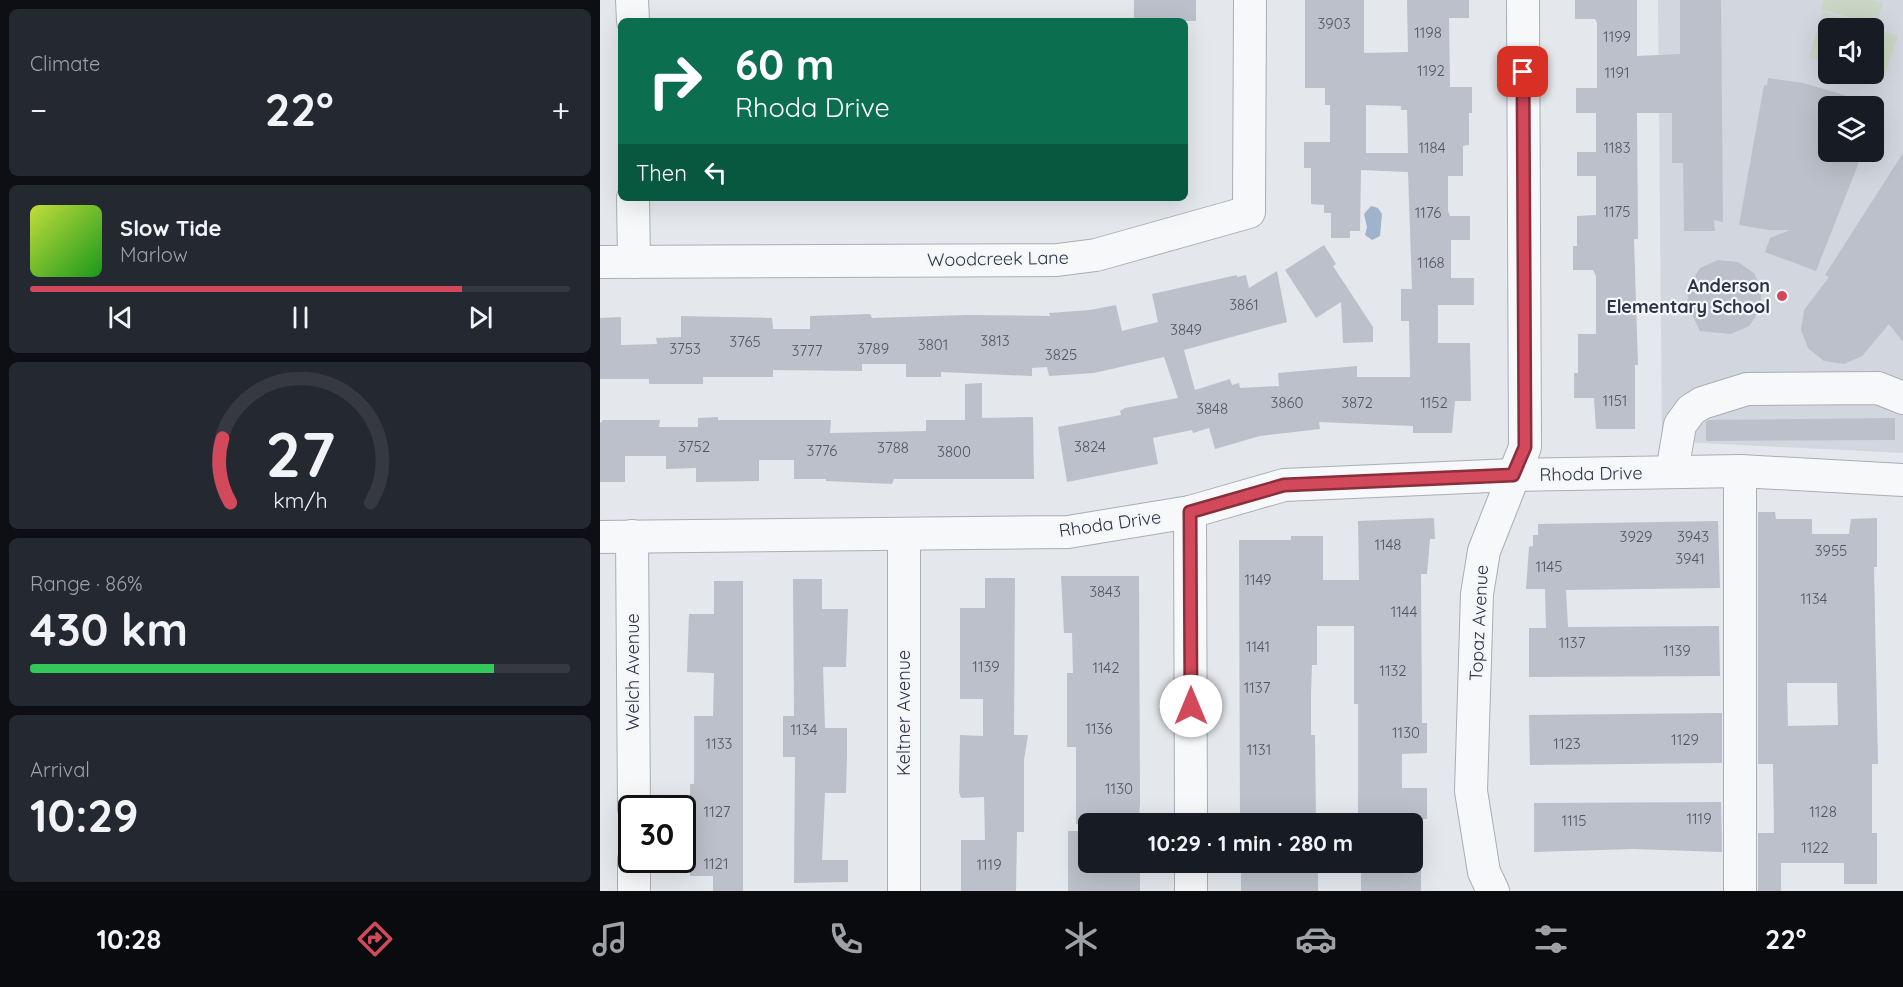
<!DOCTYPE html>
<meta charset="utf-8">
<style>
:root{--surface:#171b24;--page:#242831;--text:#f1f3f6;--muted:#9ea1a6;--line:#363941;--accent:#d1495b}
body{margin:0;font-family:Quicksand,sans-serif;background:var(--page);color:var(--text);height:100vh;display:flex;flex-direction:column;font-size:22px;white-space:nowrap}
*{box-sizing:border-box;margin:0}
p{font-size:20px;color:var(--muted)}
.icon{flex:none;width:33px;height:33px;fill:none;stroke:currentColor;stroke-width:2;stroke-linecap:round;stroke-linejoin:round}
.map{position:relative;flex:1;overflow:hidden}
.side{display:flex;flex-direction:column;gap:9px;padding:9px;background:#0d0f14;width:600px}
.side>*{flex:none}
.guide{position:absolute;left:18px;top:18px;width:570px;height:183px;border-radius:9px;box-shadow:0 6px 24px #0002;background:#0b6e4f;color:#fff;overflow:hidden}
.controls{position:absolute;left:1218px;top:18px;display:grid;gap:12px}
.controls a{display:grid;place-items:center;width:66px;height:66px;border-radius:9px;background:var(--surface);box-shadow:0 6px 24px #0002;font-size:30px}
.speed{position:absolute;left:18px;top:795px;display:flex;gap:12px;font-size:30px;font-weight:700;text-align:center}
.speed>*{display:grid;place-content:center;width:78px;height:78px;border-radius:50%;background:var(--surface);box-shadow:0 6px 24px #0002;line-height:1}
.speed .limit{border:3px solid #111;border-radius:9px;background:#fff;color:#111}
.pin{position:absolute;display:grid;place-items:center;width:51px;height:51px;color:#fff;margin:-26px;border-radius:12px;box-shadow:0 3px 9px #0006}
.me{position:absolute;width:66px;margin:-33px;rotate:0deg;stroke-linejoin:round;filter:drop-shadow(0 0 4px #0008)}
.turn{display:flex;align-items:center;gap:21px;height:126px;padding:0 18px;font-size:27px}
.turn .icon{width:78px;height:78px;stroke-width:2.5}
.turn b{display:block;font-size:42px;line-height:51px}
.then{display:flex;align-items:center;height:57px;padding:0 18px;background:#0003;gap:12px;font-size:22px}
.big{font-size:45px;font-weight:800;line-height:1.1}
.side .card{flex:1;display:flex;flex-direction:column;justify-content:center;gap:9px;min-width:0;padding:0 21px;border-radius:9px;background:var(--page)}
.side .dial{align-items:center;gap:0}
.dial svg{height:156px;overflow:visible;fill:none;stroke:var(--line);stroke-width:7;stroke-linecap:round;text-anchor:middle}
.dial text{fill:var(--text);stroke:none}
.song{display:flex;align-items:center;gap:18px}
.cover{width:72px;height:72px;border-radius:9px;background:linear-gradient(135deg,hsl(70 70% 55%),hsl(120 70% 35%))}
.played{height:6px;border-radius:3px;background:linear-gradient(90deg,var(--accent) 80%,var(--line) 80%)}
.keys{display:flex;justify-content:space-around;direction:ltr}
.heat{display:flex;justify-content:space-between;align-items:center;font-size:33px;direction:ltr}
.charge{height:9px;border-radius:4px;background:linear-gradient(90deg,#34c759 86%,var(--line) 0)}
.trip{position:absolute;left:478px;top:813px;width:345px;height:60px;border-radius:9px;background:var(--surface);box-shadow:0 6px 24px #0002;font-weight:800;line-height:60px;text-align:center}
.menu{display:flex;height:96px;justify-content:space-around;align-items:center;background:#090b0e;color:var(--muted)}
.menu .icon{width:42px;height:42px}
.menu .current{color:var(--accent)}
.menu b{font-size:27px;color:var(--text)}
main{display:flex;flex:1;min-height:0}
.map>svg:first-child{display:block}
.built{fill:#d2d6de;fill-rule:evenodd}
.green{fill:#c9d6c5}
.water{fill:#9fb4cc}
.building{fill:#bbc0ca;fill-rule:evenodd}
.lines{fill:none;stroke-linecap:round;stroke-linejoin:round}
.minor-casing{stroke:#a9aeb7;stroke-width:34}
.minor{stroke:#f7f8fa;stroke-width:32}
.route-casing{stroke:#882f3b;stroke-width:15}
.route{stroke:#d1495b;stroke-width:10}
.poi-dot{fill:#d1495b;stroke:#f4f6f9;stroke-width:2}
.labels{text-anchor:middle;stroke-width:4.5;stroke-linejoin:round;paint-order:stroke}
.number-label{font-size:15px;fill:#4f5766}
.street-label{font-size:18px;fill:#2b3445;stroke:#f4f6f9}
.poi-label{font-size:18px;font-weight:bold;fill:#2b3445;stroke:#f4f6f9;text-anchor:end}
</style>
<main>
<section class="side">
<div class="card"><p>Climate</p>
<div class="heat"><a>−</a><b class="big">22°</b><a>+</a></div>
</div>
<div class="card">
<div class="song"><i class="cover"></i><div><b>Slow Tide</b><p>Marlow</p></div></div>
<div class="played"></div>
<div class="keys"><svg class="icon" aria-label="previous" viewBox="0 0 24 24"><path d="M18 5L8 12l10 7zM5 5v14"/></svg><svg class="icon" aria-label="pause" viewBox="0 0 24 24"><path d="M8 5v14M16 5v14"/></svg><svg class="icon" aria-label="next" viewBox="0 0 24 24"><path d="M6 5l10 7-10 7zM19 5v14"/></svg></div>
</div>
<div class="card dial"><svg viewBox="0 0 100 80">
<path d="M14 69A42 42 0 1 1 86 69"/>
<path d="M14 69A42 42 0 0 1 10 36" stroke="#d1495b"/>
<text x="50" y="56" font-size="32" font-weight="700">27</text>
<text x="50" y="72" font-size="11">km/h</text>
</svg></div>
<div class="card"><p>Range · 86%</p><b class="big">430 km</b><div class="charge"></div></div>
<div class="card"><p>Arrival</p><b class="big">10:29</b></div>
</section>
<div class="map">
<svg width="1303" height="891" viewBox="0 0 1303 891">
<rect width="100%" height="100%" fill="#e4e7ec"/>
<path class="built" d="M1058 0H1303V453L1062 441ZM1228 28H1274V74H1228ZM1228 106H1274V152H1228Z"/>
<g class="green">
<path d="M1224 0H1271L1283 3 1276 25 1221 9Z"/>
<path d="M1223 12 1298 36 1283 80 1262 74H1274V28H1228V63L1209 57Z"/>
</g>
<path class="water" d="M771 206 778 208 782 214 780 236 772 240 765 235 767 227 764 214Z"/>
<g class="building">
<rect x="534" y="0" width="62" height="21"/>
<path d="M705 0H764V53L808 52 807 0H869V18H849L850 87H872V113H869V145L863 146V176H848V211L850 216H870V240H851V278H874V305H838V343H870L871 401H855L852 433H813V426L719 422 720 429 660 436 615 449 609 428 593 433 592 430 553 438 558 464 467 482 458 427 521 415 520 411 525 408 578 398 564 357 494 373 449 376 447 367 432 368V376L341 372V377H306V364H262V371L173 370V377H103V384H49V379H0V318L21 317V345L57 344 56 338 81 337V316L172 318 173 329H210V316L270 314 272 318 367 315 450 316 449 313 490 310 516 305 522 331 558 322 552 294 637 275V277L646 275 649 288 677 271 687 322 584 350 595 390 630 379 632 385 639 383 640 388 679 386 678 373 757 366V377H810L809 321H801V289H812L808 172 761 170 760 231H750V238H731V213H724V205L711 204V168H704V142H730V105H725V88H705ZM766 105 801 106V110H807L808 153H766Z"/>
<path d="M975 0H1037V56L1080 54V0H1121L1123 222 1114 220 1115 231H1084L1083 163H1072V113H1037L1038 239H1034L1038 365H1035V429H996L994 398H974V373H978V334H996V276L993 270H973V246H977V216L996 215V176H977V152H996V113H976V88H997V23L995 19H975Z"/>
<path d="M1168 78 1203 83 1265 101 1264 106H1228V152H1263L1216 271 1165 252 1170 238 1190 230H1169L1139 225 1164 85 1167 86Z"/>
<path d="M1303 153V342L1289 324 1262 356 1244 364 1224 361 1208 348 1201 330 1204 310 1229 277 1225 275Z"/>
<path d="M724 245 736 264 733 266 773 327V342L743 343 741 302 716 318 685 270Z"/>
<path d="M1118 260 1138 262 1154 273 1162 291 1160 310 1149 326 1131 334 1100 331 1087 304 1089 285 1100 268Z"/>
<path d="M382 383V418L433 417 434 479H294L292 484 226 481V479H194V460H159V481L96 482V468L66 469V456H25V482H0V423L3 420H60L59 427H98V418L118 417V420H231L230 433 326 431V420H365V384Z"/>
<path d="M1295 418V440L1106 441V422L1109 420Z"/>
<path d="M1158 512H1175L1176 519H1212V534H1249L1251 519 1277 518V567H1274L1278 764H1272V833H1277V884H1244V863H1181V891H1158V833H1174L1173 764H1158ZM1187 683H1237L1238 725 1188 726Z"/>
<path d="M834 518 835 539H830L827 574H821L822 723H827V753L802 754V788H827V819H821V824H758V704H754V626H717V665H712L711 692V735H715L716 824H640L639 540H691V536H723V580H759L758 521Z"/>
<path d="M1118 521 1120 588 966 590 968 627 1119 626 1120 676 929 677V628H946L945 589H926L929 547 933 546V535H938V524Z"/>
<path d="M461 576H539L540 803 539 817H524V824H476V747H467V673H473L472 633H464Z"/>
<path d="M385 578H415L414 735H428L424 760V832H417L416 891H361V840H385L384 797 361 798 359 792 360 735 383 736V699H360V608H385Z"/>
<path d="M193 579H222V609H248L246 667H223L225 728H247V756L246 793H225L222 860H248V882L194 883 195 757H183V716H194Z"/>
<path d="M114 581H143V891H113V876H90V784H94V716H113L114 673 87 672 89 614H114Z"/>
<path d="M1122 713V763L930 765 929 715Z"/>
<path d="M1121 802 1122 852 1033 849 934 852V803Z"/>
<path d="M468 831H489V862H540V891H468Z"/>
<rect x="761" y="862" width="60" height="29"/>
<rect x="641" y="863" width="77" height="28"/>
</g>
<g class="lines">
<defs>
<g id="minor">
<path d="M32 0 33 21"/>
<path d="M33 198 34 262"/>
<path d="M0 262 457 260 496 255 649 212 650 0"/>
<path d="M1140 471V891"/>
<path d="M1072 472 1080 425 1091 410 1102 403 1147 389 1278 388 1303 398"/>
<path d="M590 512 591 824"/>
<path d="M304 535V891"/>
<path d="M32 536 34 808"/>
<path d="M0 537 468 532 590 512 684 485 913 475 1140 471 1303 480"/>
<path d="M34 860V891"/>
<path d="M591 862V891"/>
<path d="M893 891 884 872 871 791 877 594 884 551 925 447 923 0"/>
</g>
</defs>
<use href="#minor" class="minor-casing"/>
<use href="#minor" class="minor"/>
</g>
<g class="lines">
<defs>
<path id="route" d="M591 706 590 512 684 485 913 475 925 447 923 72"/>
</defs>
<use href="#route" class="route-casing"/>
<use href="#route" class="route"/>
</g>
<circle class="poi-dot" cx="1182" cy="296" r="6"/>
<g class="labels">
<g class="number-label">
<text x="734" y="29">3903</text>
<text x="828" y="38">1198</text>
<text x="1017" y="42">1199</text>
<text x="831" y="76">1192</text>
<text x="1017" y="78">1191</text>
<text x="832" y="153">1184</text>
<text x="1017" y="153">1183</text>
<text x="1017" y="217">1175</text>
<text x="828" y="218">1176</text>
<text x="831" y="268">1168</text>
<text x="644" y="310">3861</text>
<text x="586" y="335">3849</text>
<text x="395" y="346">3813</text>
<text x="145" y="347">3765</text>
<text x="333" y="350">3801</text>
<text x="85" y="354">3753</text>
<text x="273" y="354">3789</text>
<text x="207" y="356">3777</text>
<text x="461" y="360">3825</text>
<text x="1015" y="406">1151</text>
<text x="687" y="408">3860</text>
<text x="757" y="408">3872</text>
<text x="834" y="408">1152</text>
<text x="612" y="414">3848</text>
<text x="94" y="452">3752</text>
<text x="490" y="452">3824</text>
<text x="293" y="453">3788</text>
<text x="222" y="456">3776</text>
<text x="354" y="457">3800</text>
<text x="1036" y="542">3929</text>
<text x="1093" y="542">3943</text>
<text x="788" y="550">1148</text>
<text x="1231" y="556">3955</text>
<text x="1090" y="564">3941</text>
<text x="949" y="572">1145</text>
<text x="658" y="585">1149</text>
<text x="505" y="597">3843</text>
<text x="1214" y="604">1134</text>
<text x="804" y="617">1144</text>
<text x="972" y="648">1137</text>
<text x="658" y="652">1141</text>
<text x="1077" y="656">1139</text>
<text x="386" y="672">1139</text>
<text x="506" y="673">1142</text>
<text x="793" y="676">1132</text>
<text x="657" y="693">1137</text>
<text x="499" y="734">1136</text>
<text x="204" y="735">1134</text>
<text x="806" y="738">1130</text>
<text x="1085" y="745">1129</text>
<text x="119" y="749">1133</text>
<text x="967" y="749">1123</text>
<text x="659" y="755">1131</text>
<text x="519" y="794">1130</text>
<text x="117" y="817">1127</text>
<text x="1223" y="817">1128</text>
<text x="1099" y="824">1119</text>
<text x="974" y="826">1115</text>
<text x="1215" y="853">1122</text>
<text x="116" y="869">1121</text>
<text x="389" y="870">1119</text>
</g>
<g class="street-label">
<text transform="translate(398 259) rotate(-1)" y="6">Woodcreek Lane</text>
<text transform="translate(991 474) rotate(-1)" y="6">Rhoda Drive</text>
<text transform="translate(510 524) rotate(-8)" y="6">Rhoda Drive</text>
<text transform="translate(879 623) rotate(-87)" y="6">Topaz Avenue</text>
<text transform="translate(33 672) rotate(-90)" y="6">Welch Avenue</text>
<text transform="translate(304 713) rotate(-90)" y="6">Keltner Avenue</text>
</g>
<g class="poi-label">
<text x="1170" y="292">Anderson<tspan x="1170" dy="21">Elementary School</tspan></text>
</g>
</g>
</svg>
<div class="controls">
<a><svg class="icon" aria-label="sound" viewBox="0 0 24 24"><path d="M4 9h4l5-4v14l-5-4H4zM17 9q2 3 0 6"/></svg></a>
<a><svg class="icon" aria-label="layers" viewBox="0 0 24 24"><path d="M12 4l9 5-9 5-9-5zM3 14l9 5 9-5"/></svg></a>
</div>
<div class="speed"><div class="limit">30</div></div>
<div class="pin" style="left:923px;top:72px;background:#d93025"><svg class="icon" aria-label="arrive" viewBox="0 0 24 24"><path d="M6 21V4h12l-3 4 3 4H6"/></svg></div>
<svg class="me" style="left:591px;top:706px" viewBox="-20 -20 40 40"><circle r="19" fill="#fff"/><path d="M0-13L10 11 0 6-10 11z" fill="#d1495b"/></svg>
<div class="trip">10:29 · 1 min · 280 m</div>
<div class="guide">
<div class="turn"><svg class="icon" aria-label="right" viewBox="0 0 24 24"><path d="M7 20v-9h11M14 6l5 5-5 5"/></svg><div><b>60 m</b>Rhoda Drive</div></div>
<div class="then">Then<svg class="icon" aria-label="left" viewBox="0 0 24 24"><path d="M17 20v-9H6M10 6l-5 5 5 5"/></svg></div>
</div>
</div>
</main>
<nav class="menu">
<b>10:28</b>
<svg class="icon current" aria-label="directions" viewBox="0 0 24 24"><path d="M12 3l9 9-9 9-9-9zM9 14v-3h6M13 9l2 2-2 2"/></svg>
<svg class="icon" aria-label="music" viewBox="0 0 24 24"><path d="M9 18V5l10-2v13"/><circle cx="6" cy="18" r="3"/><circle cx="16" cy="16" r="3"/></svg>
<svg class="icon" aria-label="phone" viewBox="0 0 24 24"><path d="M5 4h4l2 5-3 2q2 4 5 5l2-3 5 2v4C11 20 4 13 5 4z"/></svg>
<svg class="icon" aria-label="climate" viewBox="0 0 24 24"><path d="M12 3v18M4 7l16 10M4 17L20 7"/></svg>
<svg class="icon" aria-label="car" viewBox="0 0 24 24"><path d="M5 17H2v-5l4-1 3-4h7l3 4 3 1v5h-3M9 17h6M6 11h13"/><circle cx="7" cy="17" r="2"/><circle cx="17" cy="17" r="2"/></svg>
<svg class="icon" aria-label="filters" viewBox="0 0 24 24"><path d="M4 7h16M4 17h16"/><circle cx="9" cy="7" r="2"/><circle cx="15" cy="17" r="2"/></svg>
<b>22°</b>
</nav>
